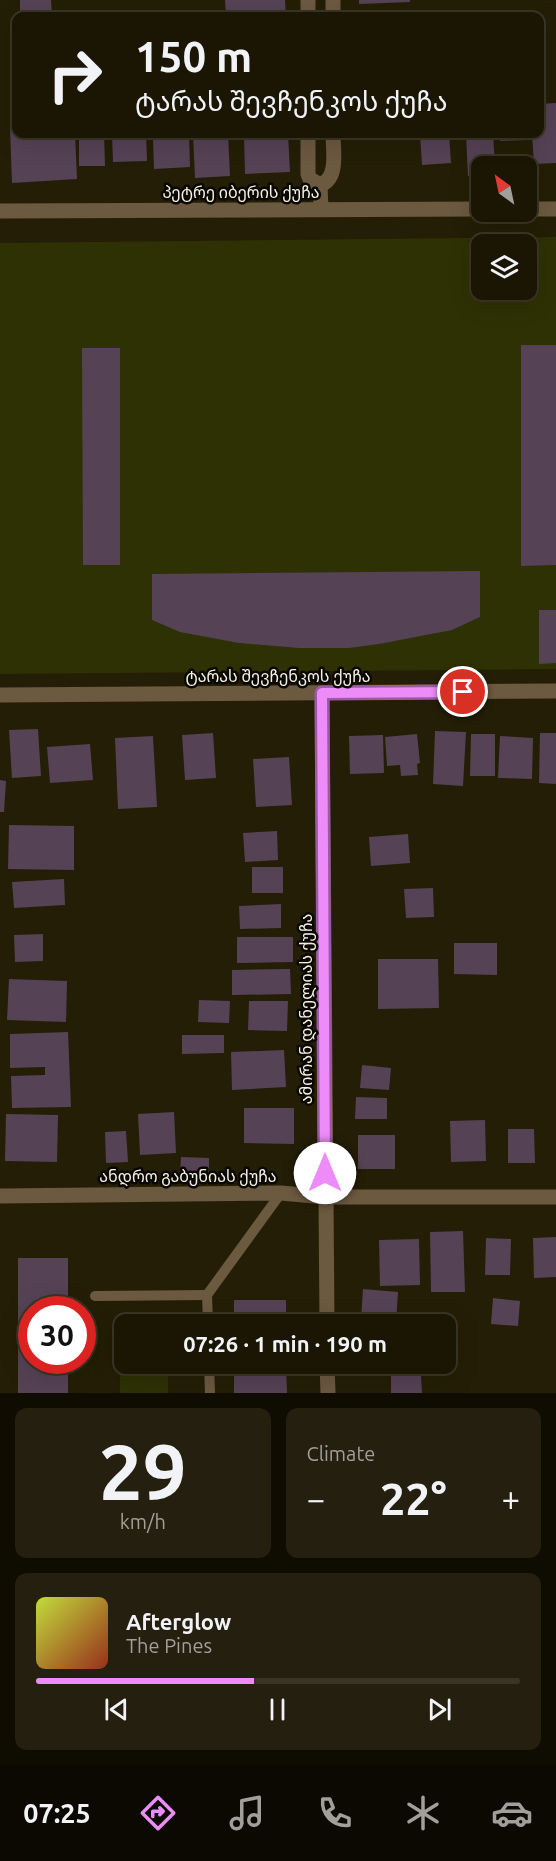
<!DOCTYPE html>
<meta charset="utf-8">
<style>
:root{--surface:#1b1604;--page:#241f0e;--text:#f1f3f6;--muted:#a09f9a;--line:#393526;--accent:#ed8cf9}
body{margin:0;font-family:Ubuntu,"Noto Sans Georgian",sans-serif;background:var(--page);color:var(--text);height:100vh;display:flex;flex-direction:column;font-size:22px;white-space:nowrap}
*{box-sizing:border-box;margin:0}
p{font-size:20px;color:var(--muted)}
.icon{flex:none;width:33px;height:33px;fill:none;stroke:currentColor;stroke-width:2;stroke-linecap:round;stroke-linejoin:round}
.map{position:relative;height:1393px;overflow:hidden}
.details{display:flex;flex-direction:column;gap:15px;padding:15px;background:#0f0c02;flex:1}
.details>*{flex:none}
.guide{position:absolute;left:12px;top:12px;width:532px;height:126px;border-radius:12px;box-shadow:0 6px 24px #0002,0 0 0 2px var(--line);background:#1b1604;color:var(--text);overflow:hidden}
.needle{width:39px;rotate:327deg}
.controls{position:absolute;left:471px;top:156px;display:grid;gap:12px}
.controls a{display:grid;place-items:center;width:66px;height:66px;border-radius:12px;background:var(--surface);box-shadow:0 6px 24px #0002,0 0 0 2px var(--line);font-size:30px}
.speed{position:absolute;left:18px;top:1296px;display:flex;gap:12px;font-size:30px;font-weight:700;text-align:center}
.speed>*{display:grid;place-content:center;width:78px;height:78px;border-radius:50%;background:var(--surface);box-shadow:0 6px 24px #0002,0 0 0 2px var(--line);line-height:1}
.speed .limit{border:9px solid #d22;background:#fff;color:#111}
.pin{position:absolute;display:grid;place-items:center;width:51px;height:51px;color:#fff;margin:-26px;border:3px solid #fff;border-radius:50%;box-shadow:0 2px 6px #0007}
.me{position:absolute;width:66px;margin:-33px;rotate:0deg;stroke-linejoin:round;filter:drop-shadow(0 0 4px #0008)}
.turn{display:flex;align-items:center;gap:21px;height:126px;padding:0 24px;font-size:27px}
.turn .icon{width:78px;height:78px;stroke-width:2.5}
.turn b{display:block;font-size:42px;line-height:51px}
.big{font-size:45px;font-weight:700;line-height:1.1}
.details .card{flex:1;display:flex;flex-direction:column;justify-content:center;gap:9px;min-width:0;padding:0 21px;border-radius:12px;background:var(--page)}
.details .dial{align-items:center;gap:0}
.dial b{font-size:78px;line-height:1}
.song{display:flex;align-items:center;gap:18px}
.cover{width:72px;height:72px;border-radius:9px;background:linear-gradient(135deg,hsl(70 70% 55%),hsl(10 70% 35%))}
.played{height:6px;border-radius:3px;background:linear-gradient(90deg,var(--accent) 45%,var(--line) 45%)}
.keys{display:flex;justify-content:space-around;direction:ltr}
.heat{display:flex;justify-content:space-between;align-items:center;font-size:33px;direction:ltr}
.details .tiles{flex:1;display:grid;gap:15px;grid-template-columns:1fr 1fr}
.card:last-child{grid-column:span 2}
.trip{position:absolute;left:114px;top:1314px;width:342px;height:60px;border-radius:12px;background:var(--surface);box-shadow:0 6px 24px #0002,0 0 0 2px var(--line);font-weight:700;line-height:60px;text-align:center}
.tabs{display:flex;height:96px;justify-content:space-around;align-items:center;background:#0b0902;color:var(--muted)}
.tabs .icon{width:42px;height:42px}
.tabs .selected{color:var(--accent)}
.tabs b{font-size:27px;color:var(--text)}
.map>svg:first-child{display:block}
.green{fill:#2e3104;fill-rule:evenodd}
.building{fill:#554255}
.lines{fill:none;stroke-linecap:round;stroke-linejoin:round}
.service{stroke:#6b5940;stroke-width:10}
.minor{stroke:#6b5940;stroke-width:15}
.route-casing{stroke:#9a5ba2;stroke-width:15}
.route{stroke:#ed8cf9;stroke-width:10}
.labels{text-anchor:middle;stroke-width:5;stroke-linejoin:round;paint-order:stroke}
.street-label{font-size:16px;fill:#f4f0e2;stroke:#0a0802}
</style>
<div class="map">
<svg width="556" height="1393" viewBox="0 0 556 1393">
<rect width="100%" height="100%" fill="#241e06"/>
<g class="green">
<path d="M556 237V669L0 674V243ZM482 244H526V290H482Z"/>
<path d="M120 1345H124V1364H168V1393H120Z"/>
</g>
<g class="building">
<path d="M20 0H51L52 16H20Z"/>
<path d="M225 0H285L286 16H226Z"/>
<path d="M359 0H410V2L359 4Z"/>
<path d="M13 63H16V93H14Z"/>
<path d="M556 103V163L534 164 532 134H540V104Z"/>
<path d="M10 128H16V134H75L77 179 12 183Z"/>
<path d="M79 134H104L105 166H79Z"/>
<path d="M112 134H146L147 161 113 162Z"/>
<path d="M193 134H228L230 176 195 178Z"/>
<path d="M288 134 290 172 245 174 244 135Z"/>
<path d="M420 134H449L451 163 422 165Z"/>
<path d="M466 134H493L495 166H482V175L468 176Z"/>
<path d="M500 134H526V140L500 141Z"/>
<path d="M189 135 190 167 154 169 153 137Z"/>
<path d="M521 345H556V565L521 566Z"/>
<path d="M82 348H120V565H83Z"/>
<path d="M480 571V617L452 630 379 644 349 648H299L239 643 180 632 152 620V574Z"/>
<path d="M539 610H556V663L539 664Z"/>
<path d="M38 729 41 776 12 778 9 730Z"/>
<path d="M435 731 466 732 463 786 433 784Z"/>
<path d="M213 733 216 778 185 780 182 735Z"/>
<path d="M540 733H556V784L539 783Z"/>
<path d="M417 734 420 763 417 764 418 775 401 776 400 765 387 766 385 737Z"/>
<path d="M471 734H495V776H470Z"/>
<path d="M383 735 384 773 350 774 349 736Z"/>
<path d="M153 736 157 807 118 809 115 738Z"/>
<path d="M500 736 533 738 532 779 498 778Z"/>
<path d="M90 744 93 780 50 783 47 747Z"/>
<path d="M289 757 292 805 256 807 253 759Z"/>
<path d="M0 780 6 781 4 812H0Z"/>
<path d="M9 825 74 826V870L8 869Z"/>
<path d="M277 831 278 860 245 862 243 833Z"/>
<path d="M408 834 410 863 371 866 369 837Z"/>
<rect x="252" y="867" width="31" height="26"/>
<path d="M64 879 65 905 14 908 12 882Z"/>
<path d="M433 888 434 917 406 918 404 889Z"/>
<path d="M281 904V928L240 929 239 906Z"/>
<path d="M43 934V961L15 962 14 935Z"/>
<path d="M237 937H293V962L237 963Z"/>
<path d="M454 943H497V975L454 974Z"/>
<path d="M378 959H438L439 1008 378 1009Z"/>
<path d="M290 969 291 994 232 995V970Z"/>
<path d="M9 979 67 981 66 1022 7 1020Z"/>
<path d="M199 1000 230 1001 229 1023 198 1022Z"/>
<path d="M249 1001H288L287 1031 248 1030Z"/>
<path d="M68 1032 71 1107 12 1108 11 1076 45 1075V1067L10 1068V1034Z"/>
<path d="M182 1035H224V1053L182 1054Z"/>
<path d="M284 1050 286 1087 232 1090 231 1052Z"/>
<path d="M362 1065 391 1068 389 1090 360 1088Z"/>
<path d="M356 1097 387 1098V1119H355Z"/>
<path d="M244 1108H294V1144L244 1143Z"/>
<path d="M174 1112 176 1153 140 1155 138 1114Z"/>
<path d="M6 1114 58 1115 57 1162 5 1161Z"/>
<path d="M485 1120 486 1161 451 1162 450 1121Z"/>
<path d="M508 1129H534L535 1163H508Z"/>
<path d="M126 1131 128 1162 106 1163 105 1132Z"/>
<rect x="358" y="1135" width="37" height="34"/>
<path d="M181 1157 209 1158V1174L180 1173Z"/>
<path d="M463 1231 465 1292H431L430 1232Z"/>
<path d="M556 1237V1277L534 1278 533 1238Z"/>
<path d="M486 1238 511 1239 510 1275H485Z"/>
<path d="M419 1239 420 1285 380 1286 379 1240Z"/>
<path d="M18 1258H68V1310H32V1360H68V1393H18Z"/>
<path d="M363 1289 398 1292 396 1322 361 1319Z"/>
<path d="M493 1298 520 1301 518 1326 491 1324Z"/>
<rect x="234" y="1300" width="52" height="24"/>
<path d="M234 1364H286L287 1393H234Z"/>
<path d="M391 1375H421L422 1393H391Z"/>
</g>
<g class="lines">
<g class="service">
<path d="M95 1296 207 1295"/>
<path d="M208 1324 207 1295 281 1193"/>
<path d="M209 1364 210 1393"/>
</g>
<g class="minor">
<path d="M333 0V16"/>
<path d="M308 16V0"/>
<path d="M308 134V174L310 179 320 185 321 209"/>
<path d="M320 185C339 179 333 150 333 134"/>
<path d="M526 209H556"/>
<path d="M0 211 482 209"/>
<path d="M322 693 327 1324"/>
<path d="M0 695 556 691"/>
<path d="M0 1196 281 1193 325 1197H556"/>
<path d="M327 1364 328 1393"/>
</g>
</g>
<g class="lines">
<defs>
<path id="route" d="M325 1173 322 693 463 692"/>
</defs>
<use href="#route" class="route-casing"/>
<use href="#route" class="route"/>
</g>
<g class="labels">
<g class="street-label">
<text x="241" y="198">პეტრე იბერის ქუჩა</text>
<text x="278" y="682">ტარას შევჩენკოს ქუჩა</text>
<text transform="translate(306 1009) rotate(-90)" y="6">ამირან დანელიას ქუჩა</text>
<text x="188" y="1182">ანდრო გაბუნიას ქუჩა</text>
</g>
</g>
</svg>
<div class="controls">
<a><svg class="needle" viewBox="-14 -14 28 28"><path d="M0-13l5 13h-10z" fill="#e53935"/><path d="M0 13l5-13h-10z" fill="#a09f9a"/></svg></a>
<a><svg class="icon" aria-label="layers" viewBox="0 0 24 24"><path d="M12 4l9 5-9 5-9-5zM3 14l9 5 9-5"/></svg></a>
</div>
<div class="speed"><div class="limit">30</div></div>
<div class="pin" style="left:463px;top:692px;background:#d93025"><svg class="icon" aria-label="arrive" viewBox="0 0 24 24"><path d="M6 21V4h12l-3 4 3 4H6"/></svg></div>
<svg class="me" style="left:325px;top:1173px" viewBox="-20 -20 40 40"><circle r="19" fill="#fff"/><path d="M0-13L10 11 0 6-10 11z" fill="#ed8cf9"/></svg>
<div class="trip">07:26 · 1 min · 190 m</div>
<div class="guide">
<div class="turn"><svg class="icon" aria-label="right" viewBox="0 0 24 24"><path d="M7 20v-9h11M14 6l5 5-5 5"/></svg><div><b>150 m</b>ტარას შევჩენკოს ქუჩა</div></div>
</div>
</div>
<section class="details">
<div class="tiles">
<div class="card dial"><b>29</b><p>km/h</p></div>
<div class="card"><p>Climate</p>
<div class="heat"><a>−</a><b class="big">22°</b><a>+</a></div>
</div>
<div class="card">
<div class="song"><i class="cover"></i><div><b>Afterglow</b><p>The Pines</p></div></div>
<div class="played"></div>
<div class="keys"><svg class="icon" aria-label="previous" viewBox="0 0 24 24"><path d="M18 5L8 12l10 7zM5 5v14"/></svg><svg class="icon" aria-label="pause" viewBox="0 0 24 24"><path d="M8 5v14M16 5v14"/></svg><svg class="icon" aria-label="next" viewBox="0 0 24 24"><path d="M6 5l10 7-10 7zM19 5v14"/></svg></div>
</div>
</div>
</section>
<nav class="tabs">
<b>07:25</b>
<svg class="icon selected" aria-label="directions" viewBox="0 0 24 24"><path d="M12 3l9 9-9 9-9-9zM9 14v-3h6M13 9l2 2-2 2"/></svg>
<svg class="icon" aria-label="music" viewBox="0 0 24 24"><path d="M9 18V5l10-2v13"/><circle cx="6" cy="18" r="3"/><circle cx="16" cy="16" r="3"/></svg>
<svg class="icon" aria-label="phone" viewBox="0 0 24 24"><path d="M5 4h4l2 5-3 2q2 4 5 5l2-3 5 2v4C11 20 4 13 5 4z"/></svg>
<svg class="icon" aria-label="climate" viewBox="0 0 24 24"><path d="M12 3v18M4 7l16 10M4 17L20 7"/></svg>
<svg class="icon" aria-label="car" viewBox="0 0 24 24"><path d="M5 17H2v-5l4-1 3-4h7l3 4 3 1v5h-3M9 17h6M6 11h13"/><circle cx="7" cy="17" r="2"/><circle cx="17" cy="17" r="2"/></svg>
</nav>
